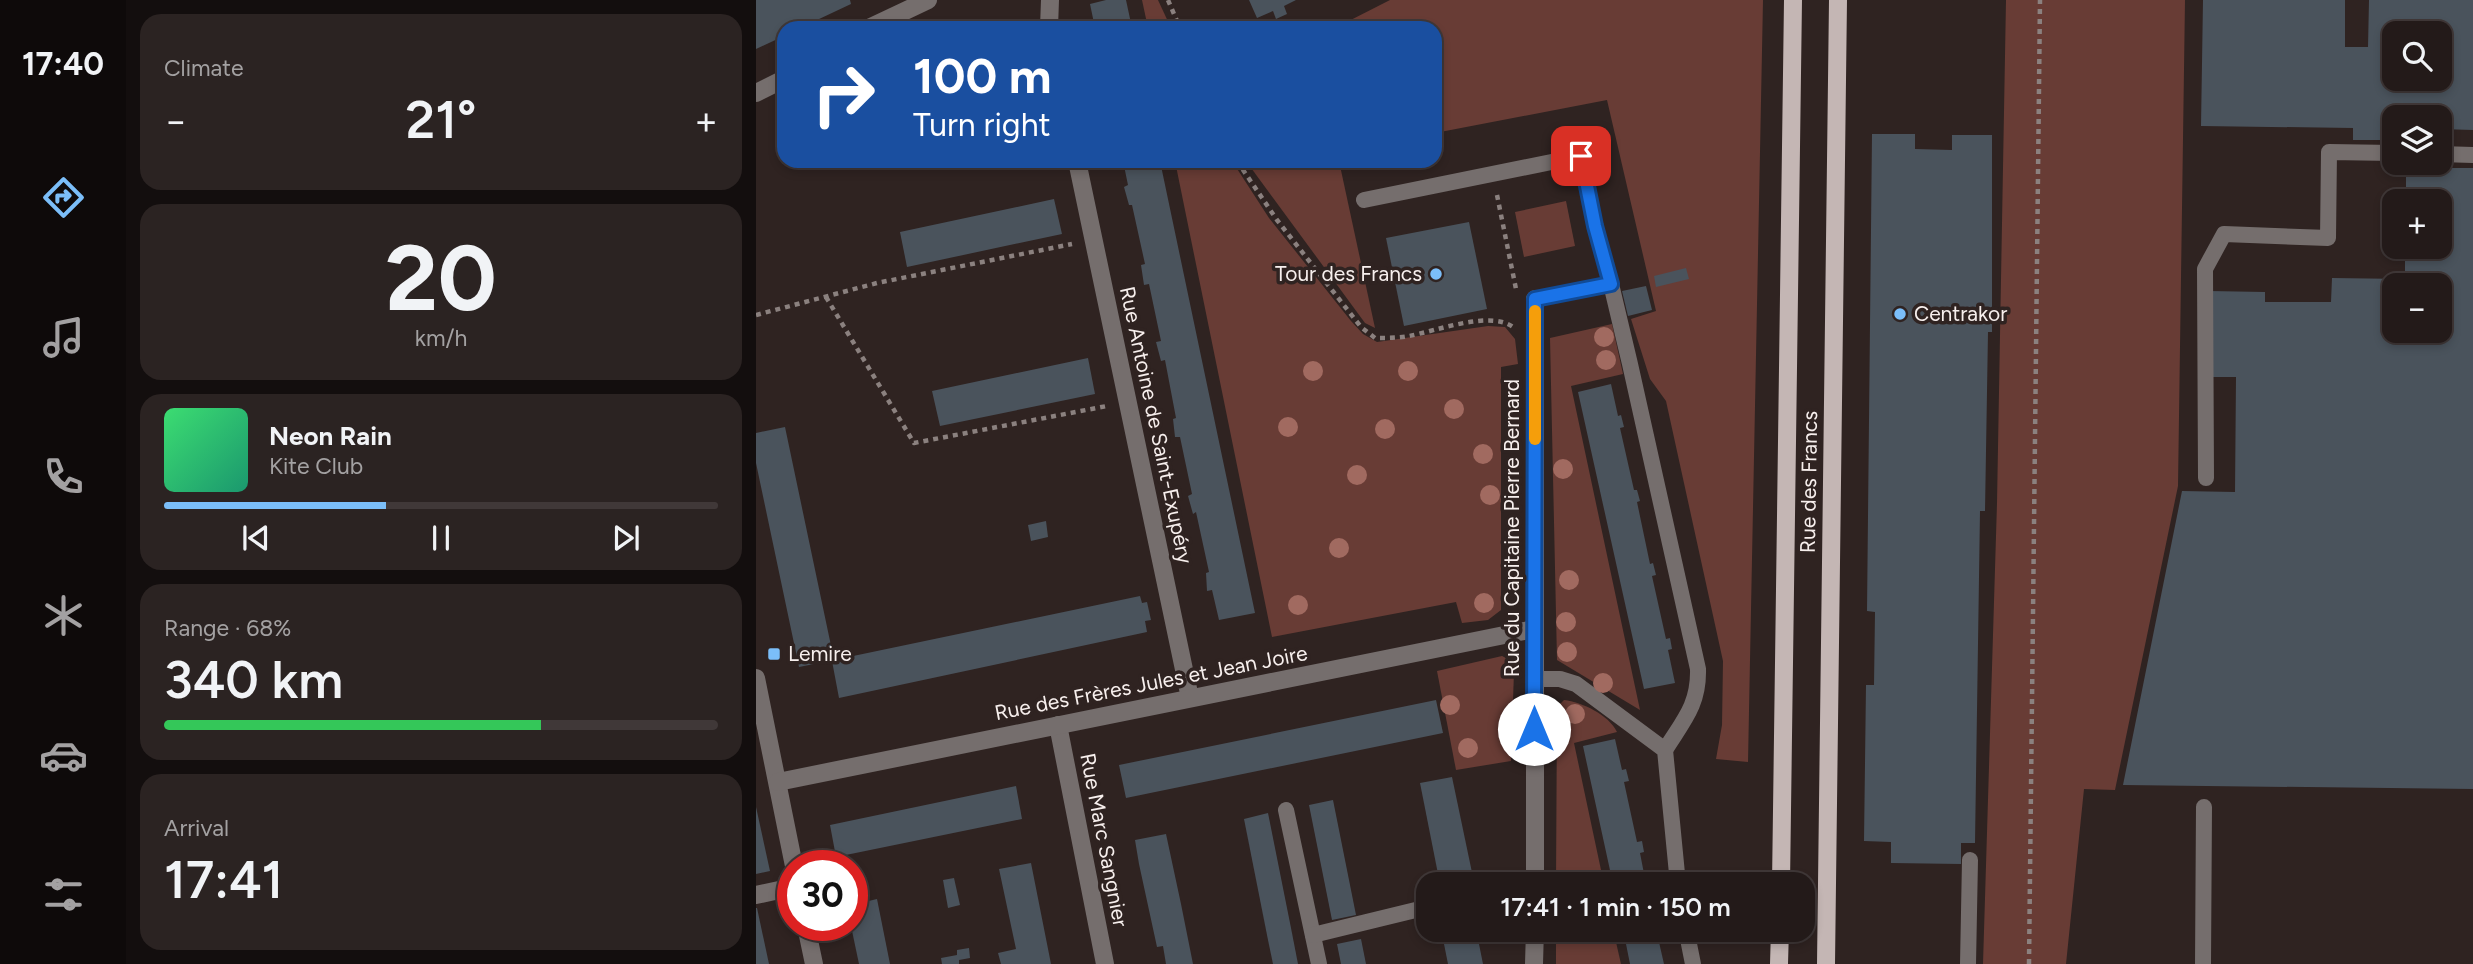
<!DOCTYPE html>
<meta charset="utf-8">
<style>
:root{--surface:#231a19;--page:#2b2322;--text:#f1f3f6;--muted:#a3a1a2;--line:#403838;--accent:#7bbef9}
body{margin:0;font-family:Figtree,sans-serif;background:var(--page);color:var(--text);height:100vh;display:flex;flex-direction:column;font-size:26px;white-space:nowrap}
*{box-sizing:border-box;margin:0}
p{font-size:23px;color:var(--muted)}
.icon{flex:none;width:38px;height:38px;fill:none;stroke:currentColor;stroke-width:2;stroke-linecap:round;stroke-linejoin:round}
.map{position:relative;flex:1;overflow:hidden}
.sheet{display:flex;flex-direction:column;gap:14px;padding:14px;background:#130e0e;width:630px}
.sheet>*{flex:none}
.banner{position:absolute;left:21px;top:21px;width:665px;height:147px;border-radius:21px;box-shadow:0 4px 10px #0003,0 0 0 2px var(--line);background:#1a4fa0;color:#fff;overflow:hidden}
.buttons{position:absolute;left:1626px;top:21px;display:grid;gap:14px}
.buttons a{display:grid;place-items:center;width:70px;height:70px;border-radius:14px;background:var(--surface);box-shadow:0 4px 10px #0003,0 0 0 2px var(--line);font-size:35px}
.speed{position:absolute;left:21px;top:850px;display:flex;gap:14px;font-size:35px;font-weight:700;text-align:center}
.speed>*{display:grid;place-content:center;width:91px;height:91px;border-radius:50%;background:var(--surface);box-shadow:0 4px 10px #0003,0 0 0 2px var(--line);line-height:1}
.speed .limit{border:10px solid #d22;background:#fff;color:#111}
.pin{position:absolute;display:grid;place-items:center;width:60px;height:60px;color:#fff;margin:-30px;border-radius:14px;box-shadow:0 4px 10px #0006}
.me{position:absolute;width:77px;margin:-38px;rotate:0deg;stroke-linejoin:round;filter:drop-shadow(0 0 5px #0008)}
.turn{display:flex;align-items:center;gap:24px;height:147px;padding:0 21px;font-size:32px}
.turn .icon{width:91px;height:91px;stroke-width:2.5}
.turn b{display:block;font-size:49px;line-height:60px}
.big{font-size:52px;font-weight:600;line-height:1.1}
.sheet .widget{flex:1;display:flex;flex-direction:column;justify-content:center;gap:10px;min-width:0;padding:0 24px;border-radius:21px;background:var(--page)}
.sheet .dial{align-items:center;gap:0}
.dial b{font-size:91px;line-height:1}
.song{display:flex;align-items:center;gap:21px}
.cover{width:84px;height:84px;border-radius:10px;background:linear-gradient(135deg,hsl(140 70% 55%),hsl(160 70% 35%))}
.played{height:7px;border-radius:4px;background:linear-gradient(90deg,var(--accent) 40%,var(--line) 40%)}
.keys{display:flex;justify-content:space-around;direction:ltr}
.heat{display:flex;justify-content:space-between;align-items:center;font-size:38px;direction:ltr}
.charge{height:10px;border-radius:5px;background:linear-gradient(90deg,#34c759 68%,var(--line) 0)}
.trip{position:absolute;left:660px;top:872px;width:399px;height:70px;border-radius:21px;background:var(--surface);box-shadow:0 4px 10px #0003,0 0 0 2px var(--line);font-weight:600;line-height:70px;text-align:center}
main{display:flex;flex:1;min-height:0}
.tabs{display:flex;flex-direction:column;width:126px;justify-content:space-around;align-items:center;background:#0e0a0a;color:var(--muted)}
.tabs .icon{width:49px;height:49px}
.tabs .on{color:var(--accent)}
.tabs b{font-size:32px;color:var(--text)}
.map>svg:first-child{display:block}
.green{fill:#683c35}
.building{fill:#4a535c;fill-rule:evenodd}
.lines{fill:none;stroke-linecap:round;stroke-linejoin:round}
.path{stroke:#8b817f;stroke-width:4.5;stroke-dasharray:5 5;stroke-linecap:butt}
.lane{stroke:#756e6d;stroke-width:16}
.street{stroke:#756e6d;stroke-width:18}
.primary{stroke:#c4b6b4;stroke-width:18}
.tree{fill:#a16a60}
.route-casing{stroke:#114b97;stroke-width:18}
.route{stroke:#1a73e8;stroke-width:12}
.slow{stroke:#f59e0b;stroke-width:12}
.poi-dot{fill:#7bbef9;stroke:#2f2321;stroke-width:2.5}
.labels{text-anchor:middle;stroke-width:7;stroke-linejoin:round;paint-order:stroke}
.poi-label{font-size:21px;fill:#f7efed;stroke:#2f2321;text-anchor:start}
.street-label{font-size:21px;fill:#f7efed;stroke:#2f2321}
</style>
<main>
<nav class="tabs">
<b>17:40</b>
<svg class="icon on" aria-label="directions" viewBox="0 0 24 24"><path d="M12 3l9 9-9 9-9-9zM9 14v-3h6M13 9l2 2-2 2"/></svg>
<svg class="icon" aria-label="music" viewBox="0 0 24 24"><path d="M9 18V5l10-2v13"/><circle cx="6" cy="18" r="3"/><circle cx="16" cy="16" r="3"/></svg>
<svg class="icon" aria-label="phone" viewBox="0 0 24 24"><path d="M5 4h4l2 5-3 2q2 4 5 5l2-3 5 2v4C11 20 4 13 5 4z"/></svg>
<svg class="icon" aria-label="climate" viewBox="0 0 24 24"><path d="M12 3v18M4 7l16 10M4 17L20 7"/></svg>
<svg class="icon" aria-label="car" viewBox="0 0 24 24"><path d="M5 17H2v-5l4-1 3-4h7l3 4 3 1v5h-3M9 17h6M6 11h13"/><circle cx="7" cy="17" r="2"/><circle cx="17" cy="17" r="2"/></svg>
<svg class="icon" aria-label="filters" viewBox="0 0 24 24"><path d="M4 7h16M4 17h16"/><circle cx="9" cy="7" r="2"/><circle cx="15" cy="17" r="2"/></svg>
</nav>
<section class="sheet">
<div class="widget"><p>Climate</p>
<div class="heat"><a>−</a><b class="big">21°</b><a>+</a></div>
</div>
<div class="widget dial"><b>20</b><p>km/h</p></div>
<div class="widget">
<div class="song"><i class="cover"></i><div><b>Neon Rain</b><p>Kite Club</p></div></div>
<div class="played"></div>
<div class="keys"><svg class="icon" aria-label="previous" viewBox="0 0 24 24"><path d="M18 5L8 12l10 7zM5 5v14"/></svg><svg class="icon" aria-label="pause" viewBox="0 0 24 24"><path d="M8 5v14M16 5v14"/></svg><svg class="icon" aria-label="next" viewBox="0 0 24 24"><path d="M6 5l10 7-10 7zM19 5v14"/></svg></div>
</div>
<div class="widget"><p>Range · 68%</p><b class="big">340 km</b><div class="charge"></div></div>
<div class="widget"><p>Arrival</p><b class="big">17:41</b></div>
</section>
<div class="map">
<svg width="1717" height="964" viewBox="0 0 1717 964">
<rect width="100%" height="100%" fill="#2f2321"/>
<g class="green">
<path d="M386 0H402L415 28H392Z"/>
<path d="M634 0H1007L992 762 960 759 966 725 967 661 910 401 894 379 875 319 900 311 851 100 679 133V28H579Z"/>
<path d="M1250 0H1429L1422 486 1359 790 1328 789 1310 964H1227L1241 503Z"/>
<path d="M419 161H476L513 218 595 321 607 334 621 342 732 326 749 327 759 339 762 364 745 367V610L732 620 706 623 700 602 516 637Z"/>
<path d="M490 161H583L619 328 609 323Z"/>
<path d="M810 201 819 246 768 257 759 212Z"/>
<path d="M856 324 867 374 815 386 884 710 801 660 794 338Z"/>
<path d="M746 656 752 659 758 671 755 761 700 770 681 671Z"/>
<path d="M808 700C826 702 853 715 861 732L818 743 848 884H800L801 707Z"/>
<path d="M800 929H857L865 964H800Z"/>
</g>
<g class="building">
<path d="M0 0H94L95 4 44 28H28V36L0 49Z"/>
<path d="M350 0H370L376 28H339L334 4Z"/>
<path d="M493 0H540L528 6 531 14 520 19 517 11 501 18Z"/>
<path d="M1447 0H1589V47H1612L1613 0H1717V130L1684 129V117H1638V129H1633L1632 140H1597V128L1445 126ZM1638 33H1684V79H1638Z"/>
<path d="M1116 134H1159V149L1196 150V135H1236V332H1232L1229 511H1224L1219 843H1205V864L1135 863V842L1108 841 1110 685H1118L1119 612 1111 611Z"/>
<path d="M367 161H404L499 613 463 620 456 590 451 591 450 573 453 572 440 512 437 514 432 496 436 494 424 437H419L417 419 420 418 409 360 405 361 400 342 405 341 393 284 388 285 385 265 389 264 376 205H373L368 187 372 185Z"/>
<path d="M1650 168H1717V789L1367 785 1426 491 1479 492 1480 377H1453V291L1509 292V302H1575L1576 278 1649 279V247H1684V201H1650ZM1638 285H1684V331H1638Z"/>
<path d="M298 199 306 234 151 267 144 232Z"/>
<path d="M713 222 731 309 648 326 630 238Z"/>
<path d="M930 268 933 279 900 287 898 276Z"/>
<path d="M890 286 896 310 872 316 866 291Z"/>
<path d="M332 358 339 394 184 426 176 391Z"/>
<path d="M855 384 862 416 865 415 868 427 864 428 878 490H881L884 501 881 502 894 564 897 563 900 575 896 576 910 639 914 638 916 649 912 650 919 683 888 689 822 392Z"/>
<path d="M29 427 78 660 384 596 386 603 391 602 395 620 389 621 391 632 83 698 76 661 78 660 43 667 0 463V433Z"/>
<path d="M290 521 292 537 275 541 272 525Z"/>
<path d="M680 700 687 733 370 798 363 765Z"/>
<path d="M859 739 866 770 870 769 873 781 868 782 881 842 886 841 888 852 884 853 890 884H857L827 746Z"/>
<path d="M696 777 718 882 712 884H684L664 783Z"/>
<path d="M260 786 266 819 80 857 74 825Z"/>
<path d="M577 800 600 915 576 920 553 805Z"/>
<path d="M0 807 14 871 0 874Z"/>
<path d="M512 813 535 928 542 964H517L512 940 488 819Z"/>
<path d="M410 834 425 904 437 964H410L407 946 401 947 383 864 379 840Z"/>
<path d="M275 863 295 964H245L242 953 260 949 243 869Z"/>
<path d="M198 878 204 905 192 908 187 880Z"/>
<path d="M121 899 134 964H103L95 926 96 905Z"/>
<path d="M0 908H1L13 964H0Z"/>
<path d="M685 929H720L727 964H692Z"/>
<path d="M867 929H900L908 964H874Z"/>
<path d="M605 939 610 964H585L581 944Z"/>
<path d="M213 948 214 958 203 960V964H186L185 958 201 955V950Z"/>
</g>
<g class="lines">
<g class="path">
<path d="M412 0 424 28"/>
<path d="M481 161 521 220 605 327 619 338C631 338 642 338 653 336 680 331 734 310 757 327"/>
<path d="M741 195 760 289"/>
<path d="M70 297 158 443 351 406"/>
<path d="M0 315 121 283 316 244"/>
<path d="M1273 964 1284 0"/>
</g>
<g class="lane">
<path d="M1684 154 1717 155"/>
<path d="M608 200 825 156 839 226 855 284 779 299"/>
<path d="M855 284 874 364 942 669C943 705 927 721 909 750"/>
<path d="M1450 478 1449 269 1468 234 1572 238 1573 152 1638 153"/>
<path d="M778 679H804L820 684 909 750 922 884"/>
<path d="M530 810 563 964"/>
<path d="M930 929 937 964"/>
<path d="M557 935 672 907"/>
<path d="M1212 964 1214 860"/>
<path d="M1447 964 1448 807"/>
</g>
<g class="street">
<path d="M113 28 172 0"/>
<path d="M293 28 294 0"/>
<path d="M0 93 28 79"/>
<path d="M321 161 434 698"/>
<path d="M0 678 38 866"/>
<path d="M302 725 349 964"/>
<path d="M22 782 778 629"/>
<path d="M779 884V299"/>
<path d="M0 895 37 887"/>
<path d="M50 926 58 964"/>
<path d="M778 964 779 929"/>
</g>
<g class="primary">
<path d="M1025 884 1037 0"/>
<path d="M1023 964 1024 929"/>
<path d="M1070 964 1082 0"/>
</g>
</g>
<g class="tree">
<circle cx="848" cy="337" r="10"/>
<circle cx="850" cy="360" r="10"/>
<circle cx="557" cy="371" r="10"/>
<circle cx="652" cy="371" r="10"/>
<circle cx="698" cy="409" r="10"/>
<circle cx="532" cy="427" r="10"/>
<circle cx="629" cy="429" r="10"/>
<circle cx="727" cy="454" r="10"/>
<circle cx="807" cy="469" r="10"/>
<circle cx="601" cy="475" r="10"/>
<circle cx="734" cy="495" r="10"/>
<circle cx="583" cy="548" r="10"/>
<circle cx="813" cy="580" r="10"/>
<circle cx="728" cy="603" r="10"/>
<circle cx="542" cy="605" r="10"/>
<circle cx="810" cy="622" r="10"/>
<circle cx="811" cy="652" r="10"/>
<circle cx="847" cy="683" r="10"/>
<circle cx="694" cy="705" r="10"/>
<circle cx="819" cy="714" r="10"/>
<circle cx="712" cy="748" r="10"/>
</g>
<g class="lines">
<defs>
<path id="route" d="M778 729 779 299 855 284 839 226 825 156"/>
</defs>
<use href="#route" class="route-casing"/>
<use href="#route" class="route"/>
<path class="slow" d="M779 439V311"/>
</g>
<g class="poi-dot">
<circle cx="680" cy="274" r="7"/>
<circle cx="1144" cy="314" r="7"/>
<rect x="11" y="647" width="14" height="14" rx="3.5"/>
</g>
<g class="labels">
<g class="poi-label">
<text x="666" y="281" text-anchor="end">Tour des Francs</text>
<text x="1158" y="321">Centrakor</text>
<text x="32" y="661">Lemire</text>
</g>
<g class="street-label">
<text transform="translate(400 425) rotate(78)" y="7">Rue Antoine de Saint-Exupéry</text>
<text transform="translate(1053 482) rotate(-89)" y="7">Rue des Francs</text>
<text transform="translate(756 528) rotate(-90)" y="7">Rue du Capitaine Pierre Bernard</text>
<text transform="translate(395 683) rotate(-11)" y="7">Rue des Frères Jules et Jean Joire</text>
<text transform="translate(348 840) rotate(79)" y="7">Rue Marc Sangnier</text>
</g>
</g>
</svg>
<div class="buttons">
<a><svg class="icon" aria-label="search" viewBox="0 0 24 24"><circle cx="10" cy="10" r="6"/><path d="M15 15l6 6"/></svg></a>
<a><svg class="icon" aria-label="layers" viewBox="0 0 24 24"><path d="M12 4l9 5-9 5-9-5zM3 14l9 5 9-5"/></svg></a>
<a>+</a>
<a>−</a>
</div>
<div class="speed"><div class="limit">30</div></div>
<div class="pin" style="left:825px;top:156px;background:#d93025"><svg class="icon" aria-label="arrive" viewBox="0 0 24 24"><path d="M6 21V4h12l-3 4 3 4H6"/></svg></div>
<svg class="me" style="left:778px;top:729px" viewBox="-20 -20 40 40"><circle r="19" fill="#fff"/><path d="M0-13L10 11 0 6-10 11z" fill="#1a73e8"/></svg>
<div class="trip">17:41 · 1 min · 150 m</div>
<div class="banner">
<div class="turn"><svg class="icon" aria-label="right" viewBox="0 0 24 24"><path d="M7 20v-9h11M14 6l5 5-5 5"/></svg><div><b>100 m</b>Turn right</div></div>
</div>
</div>
</main>
